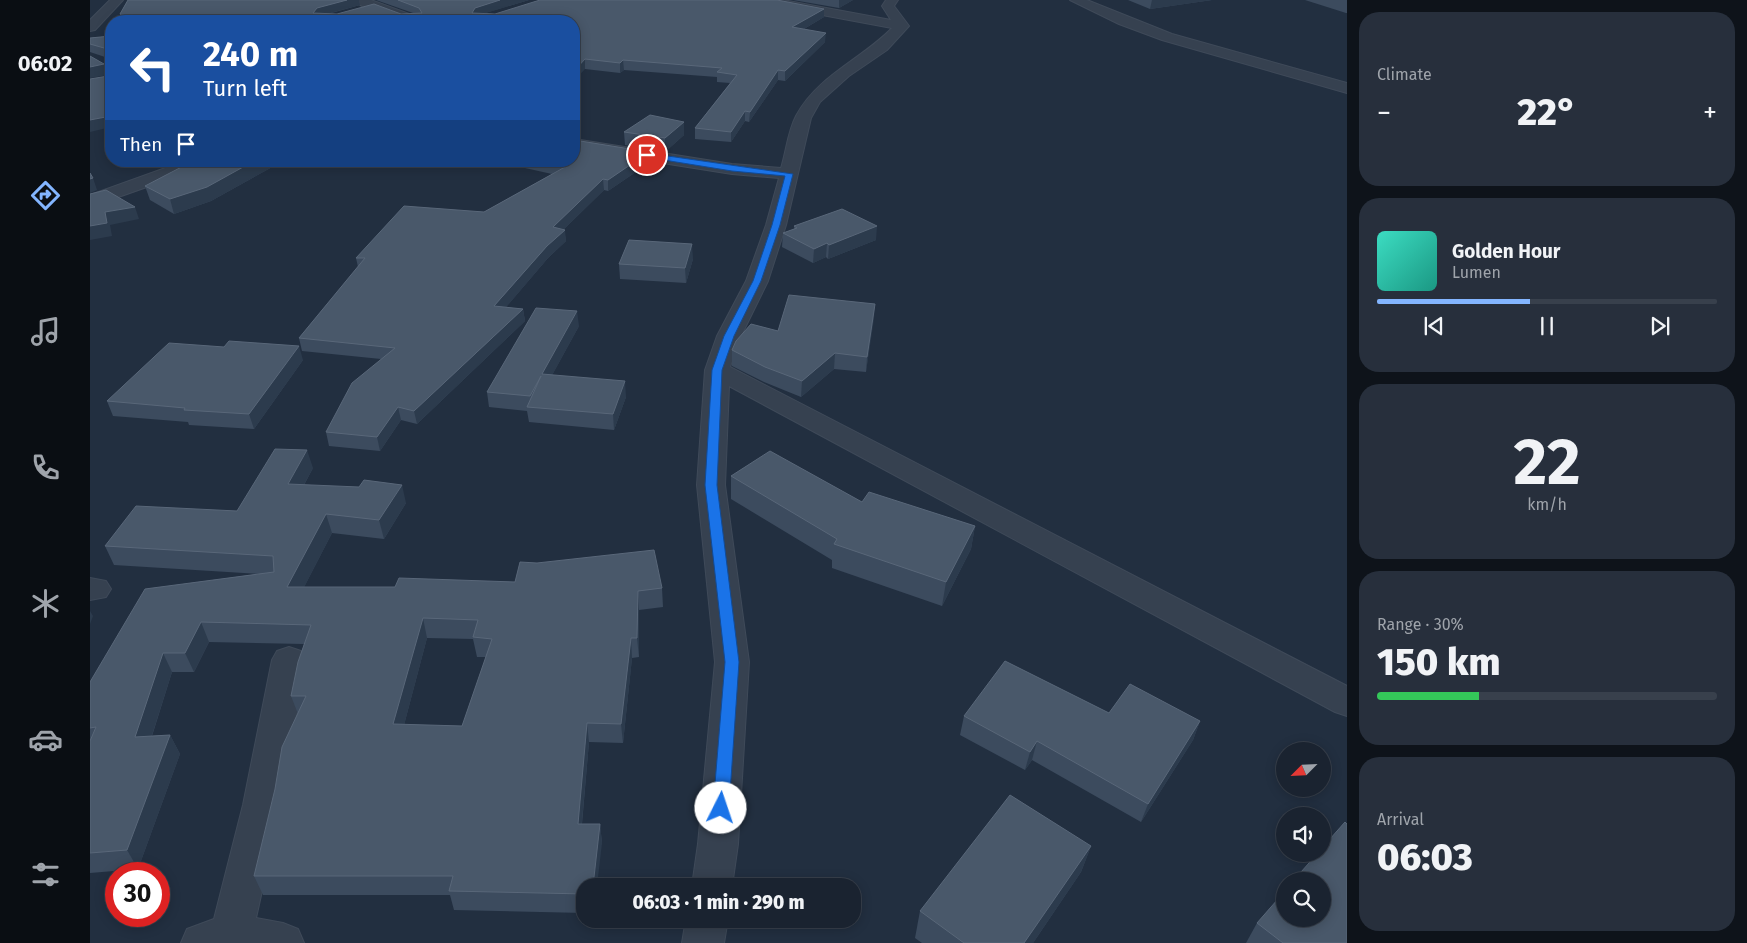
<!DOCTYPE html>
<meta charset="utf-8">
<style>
:root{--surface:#1a2330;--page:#272f3c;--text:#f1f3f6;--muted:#9fa4ab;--line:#38404c;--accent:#83b5ff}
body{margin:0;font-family:"Fira Sans",sans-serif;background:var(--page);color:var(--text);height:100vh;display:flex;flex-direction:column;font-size:19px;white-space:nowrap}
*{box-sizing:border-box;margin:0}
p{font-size:16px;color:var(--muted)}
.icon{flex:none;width:28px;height:28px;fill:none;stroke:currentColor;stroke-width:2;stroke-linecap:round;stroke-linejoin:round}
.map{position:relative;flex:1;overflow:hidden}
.side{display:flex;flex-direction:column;gap:12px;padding:12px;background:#0e131a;width:400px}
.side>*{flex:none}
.hud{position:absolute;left:15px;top:15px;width:475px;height:152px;border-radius:20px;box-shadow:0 2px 12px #0003,0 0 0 1px var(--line);background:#1a4fa0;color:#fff;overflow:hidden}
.needle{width:32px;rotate:246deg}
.controls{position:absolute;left:1186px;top:742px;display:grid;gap:10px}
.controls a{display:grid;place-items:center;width:55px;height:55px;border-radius:50%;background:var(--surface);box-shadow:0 2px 12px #0003,0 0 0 1px var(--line);font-size:25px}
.speed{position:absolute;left:15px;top:862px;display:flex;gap:10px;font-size:25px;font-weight:700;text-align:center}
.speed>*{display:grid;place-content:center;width:65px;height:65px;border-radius:50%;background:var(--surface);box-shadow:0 2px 12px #0003,0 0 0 1px var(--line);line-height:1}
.speed .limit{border:8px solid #d22;background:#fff;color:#111}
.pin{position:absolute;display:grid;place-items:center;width:42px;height:42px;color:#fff;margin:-21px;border:2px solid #fff;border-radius:50%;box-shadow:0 1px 5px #0007}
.me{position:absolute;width:55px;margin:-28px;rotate:4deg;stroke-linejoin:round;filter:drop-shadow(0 0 4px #0008)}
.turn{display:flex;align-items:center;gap:18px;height:105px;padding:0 15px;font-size:22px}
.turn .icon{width:65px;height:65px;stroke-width:2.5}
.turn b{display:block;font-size:35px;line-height:42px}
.then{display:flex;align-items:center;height:48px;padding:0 15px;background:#0003;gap:10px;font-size:19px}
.big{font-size:38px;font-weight:800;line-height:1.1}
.side .tile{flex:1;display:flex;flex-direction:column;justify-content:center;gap:8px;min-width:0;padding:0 18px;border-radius:20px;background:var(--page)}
.side .dial{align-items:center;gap:0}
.dial b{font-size:65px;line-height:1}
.song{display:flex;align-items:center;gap:15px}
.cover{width:60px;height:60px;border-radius:8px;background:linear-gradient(135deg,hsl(170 70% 55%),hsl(170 70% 35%))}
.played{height:5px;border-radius:2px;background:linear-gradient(90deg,var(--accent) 45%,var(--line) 45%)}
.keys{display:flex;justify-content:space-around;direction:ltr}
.heat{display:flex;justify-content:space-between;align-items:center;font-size:28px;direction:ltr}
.charge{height:8px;border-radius:4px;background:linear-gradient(90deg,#34c759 30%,var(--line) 0)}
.trip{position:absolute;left:486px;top:878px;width:285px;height:50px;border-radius:20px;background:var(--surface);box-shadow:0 2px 12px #0003,0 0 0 1px var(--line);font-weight:800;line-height:50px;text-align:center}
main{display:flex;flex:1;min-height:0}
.menu{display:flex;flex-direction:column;width:90px;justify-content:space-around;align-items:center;background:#0a0e13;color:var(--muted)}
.menu .icon{width:35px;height:35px}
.menu .on{color:var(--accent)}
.menu b{font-size:22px;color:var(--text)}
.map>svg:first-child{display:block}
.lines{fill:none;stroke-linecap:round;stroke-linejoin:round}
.minor-casing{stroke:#3f4a59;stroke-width:2}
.minor{fill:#364150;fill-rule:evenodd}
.wall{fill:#3c4b5e;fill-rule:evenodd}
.shaded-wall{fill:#2c3b4d}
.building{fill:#49586a;stroke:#596779;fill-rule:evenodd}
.route{fill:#1a73e8;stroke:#114b97}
</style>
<main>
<nav class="menu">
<b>06:02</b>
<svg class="icon on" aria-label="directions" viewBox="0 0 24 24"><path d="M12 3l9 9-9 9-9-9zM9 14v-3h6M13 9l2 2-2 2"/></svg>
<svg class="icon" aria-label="music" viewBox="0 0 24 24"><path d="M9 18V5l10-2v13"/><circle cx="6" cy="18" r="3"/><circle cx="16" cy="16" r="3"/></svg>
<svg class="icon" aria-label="phone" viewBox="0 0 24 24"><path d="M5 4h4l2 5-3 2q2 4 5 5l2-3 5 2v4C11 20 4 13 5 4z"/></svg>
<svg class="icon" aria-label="climate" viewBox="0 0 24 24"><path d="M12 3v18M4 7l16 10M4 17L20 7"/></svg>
<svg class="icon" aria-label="car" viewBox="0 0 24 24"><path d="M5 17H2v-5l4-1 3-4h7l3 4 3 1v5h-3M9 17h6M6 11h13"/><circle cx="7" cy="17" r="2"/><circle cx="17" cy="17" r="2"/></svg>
<svg class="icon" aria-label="filters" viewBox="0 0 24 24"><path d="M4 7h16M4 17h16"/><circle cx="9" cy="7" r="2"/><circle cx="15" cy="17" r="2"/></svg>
</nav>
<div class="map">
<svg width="1257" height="943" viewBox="0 0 1257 943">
<rect width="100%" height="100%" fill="#222f40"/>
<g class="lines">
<defs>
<g id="minor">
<path d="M20 0H33L5 30 0 31V20Z"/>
<path d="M265 0H281L330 18 332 21C313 22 277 14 265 0Z"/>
<path d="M667 0H693L801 20 792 6 796 0H808L804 6 819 26 797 50 759 76 730 102 721 118 696 225 678 281 651 336 640 367 1257 686V716L1245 712 639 386 635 485 659 662 648 844 642 886H602L608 844 625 662 607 485 615 370 627 336 656 281 676 225 689 178 642 174 484 149V139L642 164 691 168C696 152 698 131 706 116 727 76 772 59 802 28L673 4Z"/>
<path d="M980 0H997L1082 34 1257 83V93L1072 40 1029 24Z"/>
<path d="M95 161H122L119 165 0 207V195Z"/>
<path d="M0 578 16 581 21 589 16 597 0 600Z"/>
<path d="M199 647 211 651 216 660 191 805 166 918 193 923 208 929 214 943H91L97 929 124 919 153 805 182 660 187 651Z"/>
<path d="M596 919H638L634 943H592Z"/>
</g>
</defs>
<use href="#minor" class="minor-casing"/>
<use href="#minor" class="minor"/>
</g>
<g class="wall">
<path d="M38 0H269L270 5 238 14H311L323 13 286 0H439L395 13 405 14 734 9V17L714 29 735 42 695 81 688 80 659 122 655 121 641 142 605 139V128L640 83 627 82V77L534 70 530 73 495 69 484 21H32L30 14Z"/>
<path d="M703 0H763L749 8Z"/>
<path d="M1038 0H1122L1060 9Z"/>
<path d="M1215 0H1257V13H1256Z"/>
<path d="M21 36V59L0 52V38Z"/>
<path d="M534 132 594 135 575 152 535 145Z"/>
<path d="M103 161H183L184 166 121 201 84 214 60 200 55 186Z"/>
<path d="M376 161H398L393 165Z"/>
<path d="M404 161H484L559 163 518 191 514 190 474 229 476 241 458 258 416 307 433 309 435 321 327 424 311 420 290 451 239 446 236 432 291 359 212 351 209 338 268 267 266 258 394 212 462 174Z"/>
<path d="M704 226 786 240 738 259 736 257 723 263 692 247 693 233 704 229Z"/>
<path d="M603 259 596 283 530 279 529 264Z"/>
<path d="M785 304 776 372 744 369 711 397 674 382 642 366V350L688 331Z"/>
<path d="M489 326 462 375 536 397 524 430 439 422 437 411 399 407 397 392Z"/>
<path d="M213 360 164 429 99 425 98 422 23 416 17 401Z"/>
<path d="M223 468 214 485 316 503 294 539 242 533 214 587 572 588 573 607 549 610V657L542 658 533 743 499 742 492 824H510L512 843 495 886V913L364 910 360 895H173L164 876 208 714 201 696 214 644 119 642 104 672H82L62 736 80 735 90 754 48 869 0 873V682L170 574 24 565 15 546 147 511ZM337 638 383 639 387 657H396L372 726 314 725Z"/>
<path d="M641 476 772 502 885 526 881 549 852 606 742 568V560L641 499Z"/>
<path d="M1019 713 1110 721 1103 740 1051 822 942 760 935 770 870 735 874 716Z"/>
<path d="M1001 846 991 872 943 943H832L825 938 830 911Z"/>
<path d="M1167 923 1257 943H1156Z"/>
</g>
<g class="shaded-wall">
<path d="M257 0H269L270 5 229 16 223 13 227 8Z"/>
<path d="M410 0H439L386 16 382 13 385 8Z"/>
<path d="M749 0H763L749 8Z"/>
<path d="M1062 0H1122L1060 9Z"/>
<path d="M734 9V17L702 36V27Z"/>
<path d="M736 33 735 42 695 81V71Z"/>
<path d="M495 59V69L484 81V71Z"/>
<path d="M533 60 534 70 530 73V63Z"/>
<path d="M14 64 18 75 0 78V67Z"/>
<path d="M688 70V80L659 122 660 112Z"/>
<path d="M655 111V121L641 142V132Z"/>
<path d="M21 116V127L0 132V120Z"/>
<path d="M594 122V135L575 152V138Z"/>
<path d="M559 152V163L518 191V180Z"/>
<path d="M164 161H183L184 166 121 201 84 214 80 199Z"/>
<path d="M392 161H398L393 165Z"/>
<path d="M3 178 7 190 0 193V179Z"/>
<path d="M513 179 514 190 464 239 463 227Z"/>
<path d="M45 207 49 219 20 225 22 236 0 240V226L15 212Z"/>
<path d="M787 226 786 240 738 259 739 245Z"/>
<path d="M475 230 476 241 458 258 406 319 404 306 457 246Z"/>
<path d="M737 243 736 257 723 263 724 249Z"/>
<path d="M602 244 603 259 596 283 595 268Z"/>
<path d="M785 304 784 319 776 372 777 357Z"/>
<path d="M433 309 435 321 327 424 324 411Z"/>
<path d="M487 311 489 326 454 390 452 374Z"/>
<path d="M209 346 213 360 164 429 159 414Z"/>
<path d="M745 353 744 369 711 397 712 381Z"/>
<path d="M535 381 536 397 524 430 523 414Z"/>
<path d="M308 407 311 420 290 451 287 437Z"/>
<path d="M217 450 223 468 204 503 198 484Z"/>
<path d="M312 485 316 503 294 539 289 520Z"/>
<path d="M236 514 242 533 204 607 197 587Z"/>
<path d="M885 526 881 549 852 606 856 582Z"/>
<path d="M548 591 549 610V657L547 638Z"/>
<path d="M0 611 3 616 0 624Z"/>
<path d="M333 618 337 638 309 744 303 724Z"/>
<path d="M111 622 119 642 104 672 95 653Z"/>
<path d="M541 638 542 658 533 743 531 724Z"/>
<path d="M73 653 82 672 55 757 45 737Z"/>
<path d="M1110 721 1103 740 1051 822 1058 804Z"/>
<path d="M497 723 499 742 490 843 488 824Z"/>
<path d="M80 735 90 754 48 869 37 850Z"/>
<path d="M947 741 942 760 935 770 940 752Z"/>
<path d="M510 824 512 843 507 886H503Z"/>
<path d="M1001 846 991 872 943 943H934Z"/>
</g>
<g class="building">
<path d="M38 0H257L227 8 223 13 247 14 284 4 311 14 332 13 329 8 308 0H410L385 8 382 13 405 14 450 0H687L734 9 702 27 736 33 695 71 688 70 660 112 655 111 641 132 605 128 647 75 627 72 632 68 533 60 530 63 495 59 484 71V21H38L30 14Z"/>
<path d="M21 36V50L0 44V38Z"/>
<path d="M0 56 14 64 0 67Z"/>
<path d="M19 67 21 68V116L0 120V79L18 76Z"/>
<path d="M560 115 594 122 575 138 534 132Z"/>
<path d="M484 140 559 152 518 180 513 179 463 227 475 230 457 246 404 306 433 309 324 411 308 407 287 437 236 432 262 383 305 348 209 338 275 258H266L314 206 394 212 475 167 451 161H484Z"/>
<path d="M103 161H164L117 187 80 199 55 186Z"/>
<path d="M0 173 3 178 0 179Z"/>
<path d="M16 190 45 207 15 212 17 223 0 226V194Z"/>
<path d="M752 209 787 226 739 245 737 243 724 249 693 233 707 228 704 226Z"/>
<path d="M539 240 602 244 595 268 529 264Z"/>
<path d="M699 295 785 304 777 357 745 353 712 381 675 367 642 350 646 341 661 324 688 331Z"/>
<path d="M446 308 487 311 452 374 535 381 523 414 437 407 451 376 440 396 397 392Z"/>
<path d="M139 341 209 346 159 414 94 410 95 408 17 401 79 343 134 347Z"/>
<path d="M185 449 217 450 198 484 269 487 274 480 312 485 289 520 236 514 197 587H305L309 578 425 582 430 562 447 563 564 550 572 588 548 591 547 638H541L531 724 497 723 488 824H510L503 886H495V894L359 891 363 876H164L185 789 192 747 216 696H201L208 662 221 625 111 622 95 653H73L45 737 80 735 37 850 0 853V741L6 727 0 728V682L55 589 184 572 183 556 15 546 46 506 147 511ZM333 618 388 620 383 637 402 639 372 726 303 724Z"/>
<path d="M680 451 772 502 779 492 885 526 856 582 744 544 747 539 641 476Z"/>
<path d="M915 661 1019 713 1040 684 1110 721 1058 804 947 741 940 752 874 716Z"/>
<path d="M920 795 1001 846 934 943H874L830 911Z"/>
<path d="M1255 822 1257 824V943H1193L1167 923 1195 891V919H1232V881H1203L1227 854H1232V848Z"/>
</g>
<path class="route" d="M557 153 703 174 690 225 671 281 644 336 632 370 627 485 649 662 639 808 636 813 631 815 625 813 623 808 635 662 615 485 622 370 634 336 663 281 682 225 695 176 642 171 555 157Z"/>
</svg>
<div class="controls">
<a><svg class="needle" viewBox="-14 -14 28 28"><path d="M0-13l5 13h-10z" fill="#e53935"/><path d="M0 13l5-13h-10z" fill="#9fa4ab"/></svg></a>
<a><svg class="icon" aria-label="sound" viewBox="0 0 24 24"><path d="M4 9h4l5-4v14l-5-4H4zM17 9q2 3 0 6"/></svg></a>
<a><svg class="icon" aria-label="search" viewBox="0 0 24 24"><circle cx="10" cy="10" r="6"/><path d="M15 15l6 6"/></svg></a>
</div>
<div class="speed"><div class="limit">30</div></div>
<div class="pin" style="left:557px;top:155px;background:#d93025"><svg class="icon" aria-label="arrive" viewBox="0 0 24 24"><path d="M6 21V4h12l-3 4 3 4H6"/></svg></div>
<svg class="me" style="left:631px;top:808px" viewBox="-20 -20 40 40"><circle r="19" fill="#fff"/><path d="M0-13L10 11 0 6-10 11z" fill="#1a73e8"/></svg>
<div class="trip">06:03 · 1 min · 290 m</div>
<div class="hud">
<div class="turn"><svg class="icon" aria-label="left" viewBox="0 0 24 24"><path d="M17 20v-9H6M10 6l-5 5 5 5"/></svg><div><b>240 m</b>Turn left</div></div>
<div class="then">Then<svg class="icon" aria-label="arrive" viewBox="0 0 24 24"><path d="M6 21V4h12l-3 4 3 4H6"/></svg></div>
</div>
</div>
<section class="side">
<div class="tile"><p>Climate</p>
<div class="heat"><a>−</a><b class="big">22°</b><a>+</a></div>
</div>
<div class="tile">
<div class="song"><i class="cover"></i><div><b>Golden Hour</b><p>Lumen</p></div></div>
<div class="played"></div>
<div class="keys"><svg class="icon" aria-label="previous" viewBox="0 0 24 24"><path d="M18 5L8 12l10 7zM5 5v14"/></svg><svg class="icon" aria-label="pause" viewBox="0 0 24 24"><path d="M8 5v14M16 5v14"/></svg><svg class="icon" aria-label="next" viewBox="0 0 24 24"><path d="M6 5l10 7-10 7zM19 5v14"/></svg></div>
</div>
<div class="tile dial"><b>22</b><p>km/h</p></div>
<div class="tile"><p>Range · 30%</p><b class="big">150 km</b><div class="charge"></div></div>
<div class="tile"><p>Arrival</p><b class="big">06:03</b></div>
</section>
</main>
